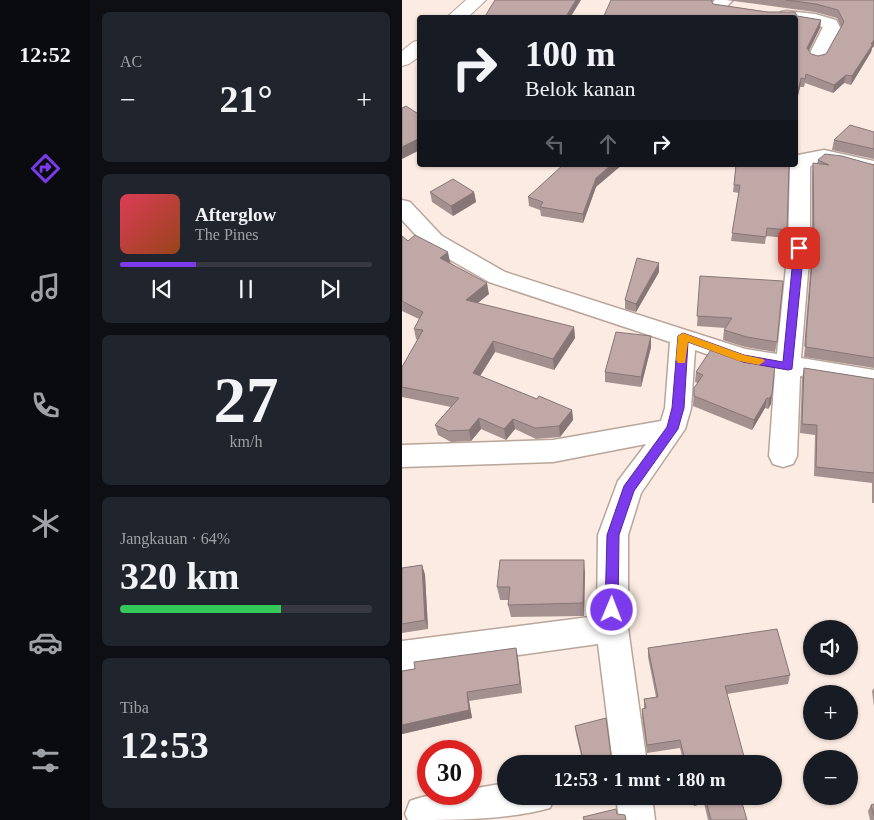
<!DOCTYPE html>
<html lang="id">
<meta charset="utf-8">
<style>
:root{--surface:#171b24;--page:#20242c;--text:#f1f3f6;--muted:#9ea1a6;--line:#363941;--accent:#7c3aed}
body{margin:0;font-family:"Times New Roman",serif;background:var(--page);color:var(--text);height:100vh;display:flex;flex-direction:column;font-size:19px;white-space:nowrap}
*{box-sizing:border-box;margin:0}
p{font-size:16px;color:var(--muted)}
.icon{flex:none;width:28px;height:28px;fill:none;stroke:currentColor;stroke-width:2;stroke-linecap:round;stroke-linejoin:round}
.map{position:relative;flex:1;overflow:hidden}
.sheet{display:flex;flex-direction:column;gap:12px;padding:12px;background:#0d0f14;width:312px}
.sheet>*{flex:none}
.top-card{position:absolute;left:15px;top:15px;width:381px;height:152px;border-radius:5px;box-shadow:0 1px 4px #0004;background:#171b24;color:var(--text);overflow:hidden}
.controls{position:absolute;left:401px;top:620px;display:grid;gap:10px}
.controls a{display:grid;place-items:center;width:55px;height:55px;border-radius:50%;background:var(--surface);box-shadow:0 1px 4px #0004;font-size:25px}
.speed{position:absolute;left:15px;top:740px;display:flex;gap:10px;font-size:25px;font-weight:700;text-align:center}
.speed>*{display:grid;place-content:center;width:65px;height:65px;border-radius:50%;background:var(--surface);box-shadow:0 1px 4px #0004;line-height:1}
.speed .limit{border:8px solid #d22;background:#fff;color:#111}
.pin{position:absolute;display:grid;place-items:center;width:42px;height:42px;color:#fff;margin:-21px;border-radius:10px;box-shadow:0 2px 8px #0006}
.me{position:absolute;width:55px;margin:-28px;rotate:1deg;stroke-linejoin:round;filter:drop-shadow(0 0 4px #0008)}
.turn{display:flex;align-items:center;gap:18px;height:105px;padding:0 25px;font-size:22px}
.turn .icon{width:65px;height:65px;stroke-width:2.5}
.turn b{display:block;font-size:35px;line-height:42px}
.lanes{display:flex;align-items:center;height:48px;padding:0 25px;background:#0003;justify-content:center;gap:25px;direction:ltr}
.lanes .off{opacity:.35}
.big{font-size:38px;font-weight:700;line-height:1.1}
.sheet .card{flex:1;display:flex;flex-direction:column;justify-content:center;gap:8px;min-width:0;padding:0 18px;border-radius:8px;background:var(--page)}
.sheet .dial{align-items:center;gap:0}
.dial b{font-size:65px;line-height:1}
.song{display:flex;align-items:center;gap:15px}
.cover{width:60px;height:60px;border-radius:8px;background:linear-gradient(135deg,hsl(350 70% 55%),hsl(20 70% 35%))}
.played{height:5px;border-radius:2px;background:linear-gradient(90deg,var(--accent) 30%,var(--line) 30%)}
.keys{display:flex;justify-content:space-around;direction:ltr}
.heat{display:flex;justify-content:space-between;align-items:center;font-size:28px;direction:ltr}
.charge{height:8px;border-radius:4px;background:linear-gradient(90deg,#34c759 64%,var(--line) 0)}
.trip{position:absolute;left:95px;top:755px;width:285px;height:50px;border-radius:25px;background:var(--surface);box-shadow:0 1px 4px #0004;font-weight:700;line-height:50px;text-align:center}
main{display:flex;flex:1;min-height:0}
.dock{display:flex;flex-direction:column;width:90px;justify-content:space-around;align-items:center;background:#090b0e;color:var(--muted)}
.dock .icon{width:35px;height:35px}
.dock .current{color:var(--accent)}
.dock b{font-size:22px;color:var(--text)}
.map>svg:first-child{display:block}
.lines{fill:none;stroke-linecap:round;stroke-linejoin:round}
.street-casing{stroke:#b9a59a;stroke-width:3}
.secondary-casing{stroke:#b9a59a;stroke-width:2}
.street{fill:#fff;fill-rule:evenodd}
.secondary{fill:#fff;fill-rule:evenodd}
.wall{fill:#a59090}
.shaded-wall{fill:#867675}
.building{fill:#c0a8a7;stroke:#867675}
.route{fill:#7c3aed;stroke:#51269a}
.slow{fill:#f59e0b}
</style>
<main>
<nav class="dock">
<b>12:52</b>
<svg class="icon current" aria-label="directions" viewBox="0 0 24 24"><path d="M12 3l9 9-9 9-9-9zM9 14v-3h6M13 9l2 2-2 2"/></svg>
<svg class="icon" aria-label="music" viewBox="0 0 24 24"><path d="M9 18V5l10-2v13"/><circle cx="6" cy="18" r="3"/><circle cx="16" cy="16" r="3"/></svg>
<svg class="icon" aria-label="phone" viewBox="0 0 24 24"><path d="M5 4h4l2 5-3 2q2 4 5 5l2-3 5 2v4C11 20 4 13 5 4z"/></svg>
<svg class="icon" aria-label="climate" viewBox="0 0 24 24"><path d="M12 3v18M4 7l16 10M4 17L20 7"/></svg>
<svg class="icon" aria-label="car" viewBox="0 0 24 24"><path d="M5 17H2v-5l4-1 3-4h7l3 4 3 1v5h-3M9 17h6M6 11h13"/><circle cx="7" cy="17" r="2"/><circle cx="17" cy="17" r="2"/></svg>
<svg class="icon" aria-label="filters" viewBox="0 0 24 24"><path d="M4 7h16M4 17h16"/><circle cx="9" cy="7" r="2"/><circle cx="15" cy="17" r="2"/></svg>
</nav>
<section class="sheet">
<div class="card"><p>AC</p>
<div class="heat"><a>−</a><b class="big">21°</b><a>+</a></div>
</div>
<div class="card">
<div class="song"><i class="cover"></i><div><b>Afterglow</b><p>The Pines</p></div></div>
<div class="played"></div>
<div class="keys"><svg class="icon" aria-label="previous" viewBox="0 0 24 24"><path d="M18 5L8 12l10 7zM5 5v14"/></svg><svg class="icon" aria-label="pause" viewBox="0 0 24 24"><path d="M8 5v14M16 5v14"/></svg><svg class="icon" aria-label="next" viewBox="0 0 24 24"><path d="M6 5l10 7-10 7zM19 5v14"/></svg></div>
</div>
<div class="card dial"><b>27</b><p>km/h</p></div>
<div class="card"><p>Jangkauan · 64%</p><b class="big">320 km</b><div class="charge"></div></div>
<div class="card"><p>Tiba</p><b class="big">12:53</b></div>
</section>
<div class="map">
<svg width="472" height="820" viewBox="0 0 472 820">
<rect width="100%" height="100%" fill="#fcebe2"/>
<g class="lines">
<defs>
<g id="street">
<path d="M313 0H331L314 18H296Z"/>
<path d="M385 11 413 14 434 20 439 29 421 61 415 62 409 61 406 57 421 27 394 22V18H377L379 12Z"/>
<path d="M422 150 472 161V174C456 170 421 154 408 167V248L399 358 472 370V388L398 376 395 456 391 464 381 467 371 464 367 456 373 372 341 367 293 350 289 408 283 429 239 493 226 535V628L245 764H211L196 644 0 671V641L195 616 196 535 216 481 244 444 151 462 0 467V445L151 440 259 421 263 408 268 342 87 282 24 246 0 220V200L8 202 40 236 103 272 343 349 375 354 386 248 388 166 394 165V158L396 155Z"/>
<path d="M104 783V796H153L148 808C105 820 52 820 6 820L3 814 8 801C28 793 47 794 69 794V789Z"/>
<path d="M214 796H250L253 820H217Z"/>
</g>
<g id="secondary">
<path d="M64 0H84L65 18H44Z"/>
<path d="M18 40V56L7 64 0 66V51L11 42Z"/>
</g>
</defs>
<use href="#street" class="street-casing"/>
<use href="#secondary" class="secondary-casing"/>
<use href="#street" class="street"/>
<use href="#secondary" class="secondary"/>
</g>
<g class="wall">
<path d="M209 0H312L310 1 311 4 395 16 419 20 418 28 407 51 409 54 416 56 424 54 439 27 435 18 413 12 324 0H472V46L470 48 469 52 449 85 442 83 431 93 403 83 402 87H398L394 104V18Z"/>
<path d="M472 132V159L430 150 432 140Z"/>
<path d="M416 160 472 164V368L402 357 403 346 402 347 410 248V173L411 163 415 164Z"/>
<path d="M334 165 385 230 384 238 364 236 363 244 329 241 337 193 331 192Z"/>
<path d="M194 187 181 223 139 216 138 210 127 206 126 197Z"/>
<path d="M28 192H72L74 202 51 216 30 202Z"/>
<path d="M0 236 6 241 48 262 87 294 75 303 172 327 173 338 152 370 93 352 78 376 135 399 170 410 171 420 158 437 134 439 113 429 104 440 79 429 69 441 49 442 36 435 33 425 49 407 0 397V367L16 340 14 339 12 329 17 319 0 311Z"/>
<path d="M257 272 234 312 223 309V300Z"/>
<path d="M298 276 375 342 373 352 343 347 321 340 322 330 323 328 295 326Z"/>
<path d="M249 336V347L239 387 203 382V372Z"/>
<path d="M402 368 472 379V503H470V483L412 476 413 435 398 433 400 378Z"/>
<path d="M294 372 370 394 369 404 366 409 363 408 350 430 291 406 292 388 296 383 293 382Z"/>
<path d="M20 565 23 575 26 629 0 633V568Z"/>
<path d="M183 573 182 616 109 617 106 605 107 600H98L95 587Z"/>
<path d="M114 648 120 693 67 701 70 718 0 734V671Z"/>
<path d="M246 648 388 675 386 684 325 694 344 764H282L278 748 245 753 240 717V709H242V699L254 697 246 657Z"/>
<path d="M472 688V707L470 691Z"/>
<path d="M173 726 209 763 181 764 174 734Z"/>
<path d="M289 796H338L345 820H306L302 803 292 806Z"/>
<path d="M472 804V820H468L466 811 469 805Z"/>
</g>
<g class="shaded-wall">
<path d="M174 0H179L168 18H163Z"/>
<path d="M419 20 418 28 404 56 405 48Z"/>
<path d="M472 40V46L470 48 469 52 449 85 450 76Z"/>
<path d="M444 75 442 83 431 93 432 85Z"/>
<path d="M399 78 398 87 394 104V100Z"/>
<path d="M18 131V150L0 159V147Z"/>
<path d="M209 165H220L194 187 181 223V214L194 178Z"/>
<path d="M72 192 74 202 51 216 49 206Z"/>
<path d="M46 252 48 262 40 269 38 258Z"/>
<path d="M257 263V272L234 312V304Z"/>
<path d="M85 283 87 294 66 311 64 300Z"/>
<path d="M172 327 173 338 152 370 151 359Z"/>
<path d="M249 336V347L239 387V377Z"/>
<path d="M91 341 93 352 73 384 71 373Z"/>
<path d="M370 394 369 404 366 409 367 399Z"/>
<path d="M365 398 363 408 350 430 352 420Z"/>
<path d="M170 410 171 420 158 437 157 426Z"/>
<path d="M77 418 79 429 69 441 67 430Z"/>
<path d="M111 419 113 429 104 440 102 429Z"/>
<path d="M182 560 183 573 182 616 181 603Z"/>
<path d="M20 565 23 575 26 629 23 620Z"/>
<path d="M114 648 116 657 120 693 118 684Z"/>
<path d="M65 692 67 701 70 718 0 734V725Z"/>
<path d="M209 755V763L182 764V763Z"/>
<path d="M303 796 302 803 292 806V798Z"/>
</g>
<g class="building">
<path d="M93 0H174L163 18H82Z"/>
<path d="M209 0H309L311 4 365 12H393L395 16 419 20 405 48 409 54 416 56 424 54 442 22 436 10 414 4 384 0H472V40L469 44H471L450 76 444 75 432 85 404 74 403 79 399 78 394 100V18H201Z"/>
<path d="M4 106 18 115V131L16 132 18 133V138L0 147V108Z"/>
<path d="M448 125 472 132V149L432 140Z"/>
<path d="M423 154 440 156 472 165V358L404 347V336V337L412 238 411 163 427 165 416 160Z"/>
<path d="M161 165H209L194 178 181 214 138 207 141 202 126 197Z"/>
<path d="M334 165H387L385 230 365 228 364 237 330 233 338 185H332Z"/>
<path d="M51 179 72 192 49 206 28 192Z"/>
<path d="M13 235 46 252 38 258 85 283 64 300 172 327 151 359 91 341 71 373 135 399 137 396 170 410 157 426 133 428 111 419 102 429 77 418 67 430 47 431 33 425 57 398 0 387V367L21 330 12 329 21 312 0 301V236L6 241Z"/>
<path d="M235 258 257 263 234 304 223 300Z"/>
<path d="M298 276 381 281 375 342 345 337 322 330 330 318 295 316Z"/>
<path d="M214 332 249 336 239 377 203 372Z"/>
<path d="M310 348 342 359 373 364 370 394 367 399 365 398 352 420 292 396V388L301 375 294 372Z"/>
<path d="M402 368 472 379V473L414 467 415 425 400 424Z"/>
<path d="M98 560H182L181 603 106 605 108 587H95Z"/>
<path d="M20 565 23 620 0 624V568Z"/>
<path d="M375 629 388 675 323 686 344 764H284L278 740 245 745 240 709 244 708 242 699 256 697 246 648Z"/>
<path d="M114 648 118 684 65 692 67 710 0 725V671L13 669 12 662Z"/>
<path d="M204 718 209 755 182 763 173 726Z"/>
<path d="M292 796H302L292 798Z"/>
<path d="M303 796H338L345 820H309Z"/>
<path d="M472 804V816L469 805Z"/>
<path d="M214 809 215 814 223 815 224 820H182L181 817Z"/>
</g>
<path class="route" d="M397 245 402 248 390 369 386 370 341 362 286 342 282 408 276 429 232 491 217 535 216 610 214 614 210 615 205 614 203 610 205 535 222 486 265 427 270 408 276 336 281 333 342 355 381 362 392 248Z"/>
<path class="slow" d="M281 333 342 355 361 359 363 361 357 365 337 361 286 342 283 363H276L274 360 276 336Z"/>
</svg>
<div class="controls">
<a><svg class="icon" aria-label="sound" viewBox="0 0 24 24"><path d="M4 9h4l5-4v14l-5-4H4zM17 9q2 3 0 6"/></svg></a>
<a>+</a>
<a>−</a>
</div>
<div class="speed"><div class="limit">30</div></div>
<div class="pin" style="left:397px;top:248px;background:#d93025"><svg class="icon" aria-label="arrive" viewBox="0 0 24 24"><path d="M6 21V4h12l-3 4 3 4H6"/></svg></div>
<svg class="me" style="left:210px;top:610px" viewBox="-20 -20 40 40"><circle r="17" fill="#7c3aed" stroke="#fff" stroke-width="3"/><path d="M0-11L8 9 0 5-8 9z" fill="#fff"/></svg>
<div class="trip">12:53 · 1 mnt · 180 m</div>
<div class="top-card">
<div class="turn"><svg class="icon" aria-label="right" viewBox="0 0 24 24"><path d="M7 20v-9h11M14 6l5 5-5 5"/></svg><div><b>100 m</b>Belok kanan</div></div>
<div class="lanes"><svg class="icon off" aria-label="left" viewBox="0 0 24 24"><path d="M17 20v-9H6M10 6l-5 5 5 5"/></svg><svg class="icon off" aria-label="ahead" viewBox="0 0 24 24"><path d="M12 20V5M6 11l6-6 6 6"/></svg><svg class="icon" aria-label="right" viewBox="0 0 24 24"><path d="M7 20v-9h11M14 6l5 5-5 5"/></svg></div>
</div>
</div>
</main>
